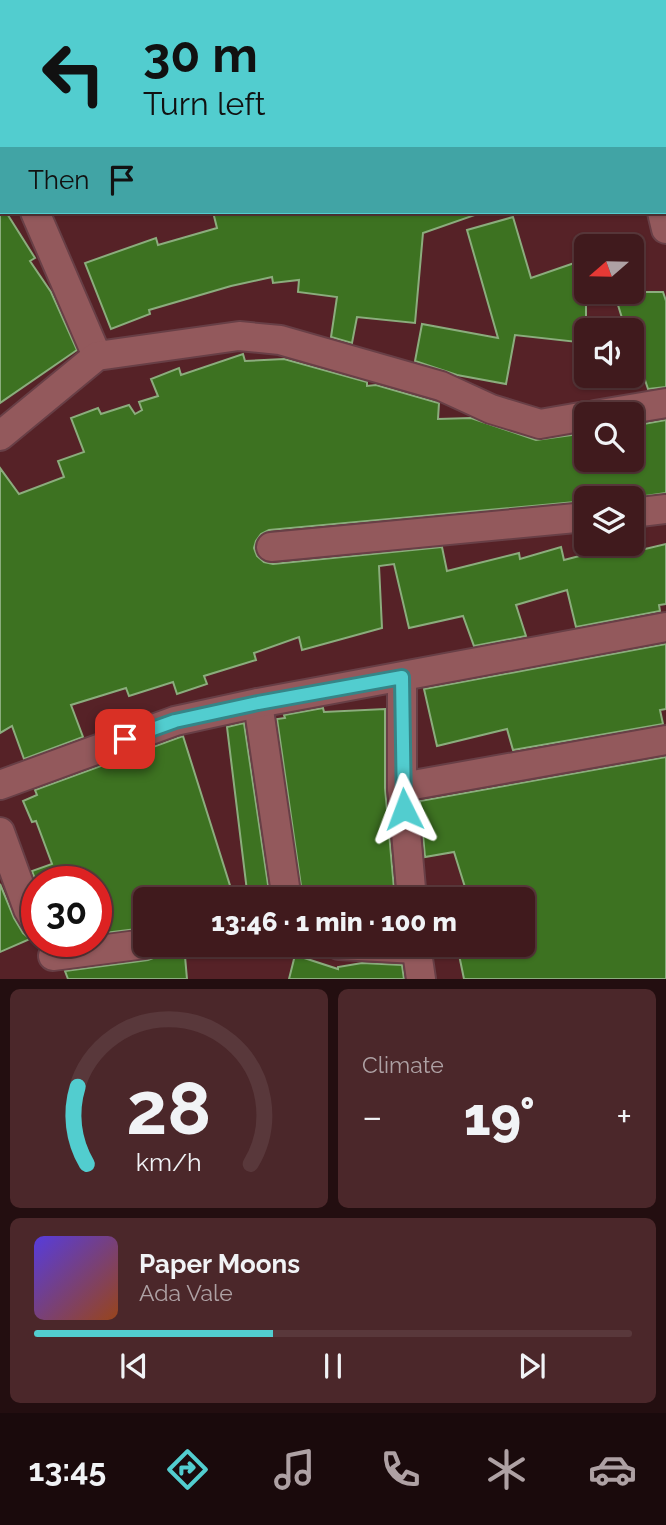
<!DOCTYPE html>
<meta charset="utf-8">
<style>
:root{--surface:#401a1d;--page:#4b272a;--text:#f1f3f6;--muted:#aea1a4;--line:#59383b;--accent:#52cdcf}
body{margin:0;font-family:Raleway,sans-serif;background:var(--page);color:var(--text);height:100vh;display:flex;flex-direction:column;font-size:26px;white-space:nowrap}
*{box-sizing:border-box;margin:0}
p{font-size:23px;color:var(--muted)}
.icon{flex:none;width:38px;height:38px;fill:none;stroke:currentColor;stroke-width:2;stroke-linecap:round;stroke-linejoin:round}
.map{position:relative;height:979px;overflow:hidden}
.details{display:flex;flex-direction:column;gap:10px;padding:10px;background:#230e10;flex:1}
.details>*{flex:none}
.banner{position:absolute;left:0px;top:0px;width:667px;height:214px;box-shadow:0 2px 5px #0004,0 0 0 2px var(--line);background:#52cdcf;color:#111;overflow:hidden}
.needle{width:46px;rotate:250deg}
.tools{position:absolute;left:574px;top:234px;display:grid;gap:14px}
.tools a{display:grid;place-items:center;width:70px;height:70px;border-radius:10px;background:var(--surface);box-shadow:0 2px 5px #0004,0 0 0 2px var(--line);font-size:35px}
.speed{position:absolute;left:21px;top:866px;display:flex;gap:14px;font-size:35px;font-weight:700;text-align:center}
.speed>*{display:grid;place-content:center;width:91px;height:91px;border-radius:50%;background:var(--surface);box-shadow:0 2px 5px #0004,0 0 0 2px var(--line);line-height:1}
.speed .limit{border:10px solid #d22;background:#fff;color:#111}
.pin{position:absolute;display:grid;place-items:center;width:60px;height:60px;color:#fff;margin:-30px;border-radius:14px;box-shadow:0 4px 10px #0006}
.me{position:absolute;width:77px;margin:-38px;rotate:357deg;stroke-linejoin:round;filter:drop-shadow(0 0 5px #0008)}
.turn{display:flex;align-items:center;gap:24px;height:147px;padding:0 28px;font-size:32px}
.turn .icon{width:91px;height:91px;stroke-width:2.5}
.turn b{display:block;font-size:49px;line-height:60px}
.then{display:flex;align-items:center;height:66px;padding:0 28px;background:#0003;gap:14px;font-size:26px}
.big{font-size:52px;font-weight:800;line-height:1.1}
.details .card{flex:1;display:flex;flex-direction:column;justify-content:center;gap:10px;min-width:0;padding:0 24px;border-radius:10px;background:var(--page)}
.details .dial{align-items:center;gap:0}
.dial svg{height:182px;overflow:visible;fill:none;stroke:var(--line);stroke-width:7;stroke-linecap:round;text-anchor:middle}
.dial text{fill:var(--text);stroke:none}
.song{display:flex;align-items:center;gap:21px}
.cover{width:84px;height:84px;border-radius:10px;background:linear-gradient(135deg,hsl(250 70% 55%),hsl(20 70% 35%))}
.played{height:7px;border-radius:4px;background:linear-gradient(90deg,var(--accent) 40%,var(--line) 40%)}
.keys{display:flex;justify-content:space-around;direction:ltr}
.heat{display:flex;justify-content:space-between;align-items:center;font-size:38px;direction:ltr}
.details .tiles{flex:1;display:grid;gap:10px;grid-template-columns:1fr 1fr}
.card:last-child{grid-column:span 2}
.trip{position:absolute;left:133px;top:887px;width:402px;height:70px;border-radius:10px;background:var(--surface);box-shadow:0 2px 5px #0004,0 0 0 2px var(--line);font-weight:800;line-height:70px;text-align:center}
.menu{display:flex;height:112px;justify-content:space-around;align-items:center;background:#1a0a0c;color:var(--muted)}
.menu .icon{width:49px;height:49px}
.menu .current{color:var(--accent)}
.menu b{font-size:32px;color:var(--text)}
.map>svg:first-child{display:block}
.building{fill:#3d7221;stroke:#8bad7d;stroke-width:2}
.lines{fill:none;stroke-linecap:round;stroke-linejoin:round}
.minor-casing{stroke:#683f46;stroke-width:32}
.minor{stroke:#93595c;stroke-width:28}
.route-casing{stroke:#358587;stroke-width:18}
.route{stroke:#52cdcf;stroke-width:12}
</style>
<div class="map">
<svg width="666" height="979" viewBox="0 0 666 979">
<rect width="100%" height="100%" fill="#562227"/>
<g class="building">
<path d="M0 202 2 212H6L35 258 30 261 51 292 77 350 0 403Z"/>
<path d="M213 212H474L475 215 423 233 415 323 357 317 352 343 331 337 337 297 298 292 299 280 273 283 272 277 231 286 149 310 150 314 111 329 85 263 156 238 158 245 217 228Z"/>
<path d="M513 217 531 278 586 259V343L515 335 506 384 457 375 415 361 422 324 498 338 467 230Z"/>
<path d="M614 292H663L666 301V387L648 389 639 362H636L632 349V331H626Z"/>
<path d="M243 354 245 361 284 359 367 382V386L376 385 435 402 439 403 438 419 471 418 536 440 586 433V460H632V426L666 420V493L624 499H586V501L269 530 261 534 256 541 254 548 257 556 264 562 273 564 442 547 447 571 519 553 520 559 561 547 564 560 622 545 624 554 666 544V604L659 605 660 611 576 627 567 590 516 605 526 636 474 646 463 616 409 628 394 564 379 566 382 628 302 650 299 637 254 653 256 660 204 676 207 684 177 694 173 682 129 696 126 688 71 705 83 737 24 759 12 726 0 733V468L19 494 64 477 58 461 84 452 71 418 98 408 101 414 129 405 135 414 142 410 139 402 158 396 151 379 179 368 181 375Z"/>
<path d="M666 644V709L660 710 663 724 513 750 507 729 437 746 424 689Z"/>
<path d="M323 708 324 712 385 709V788L395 900H303L277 719 285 718 284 715Z"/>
<path d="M244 723 270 898 249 900 247 891 227 727Z"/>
<path d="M183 736 233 895 221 900H145V928L96 934V882H37V884L32 871 52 864 36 821 32 822 23 801 37 795 35 790Z"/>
<path d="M666 757V979H464L458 950 474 947 473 945H523V900H469L454 852 425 857 420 801Z"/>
<path d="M0 884 14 918 23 933 30 939 0 952Z"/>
<path d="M161 945H184L187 979H68L65 971 148 960 156 957Z"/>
<path d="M295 955 338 969V967L362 963 402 965 404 979H289Z"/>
</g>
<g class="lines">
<defs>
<g id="minor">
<path d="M613 0V2"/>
<path d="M0 130 2 134"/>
<path d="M35 212 97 356"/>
<path d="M662 212 666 229"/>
<path d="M595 415 666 403"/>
<path d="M0 436 97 356 239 336 280 340 441 386 491 409 540 424 586 416"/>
<path d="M632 513 666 509"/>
<path d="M271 547 586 517"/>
<path d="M402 677V787"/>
<path d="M258 703 287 900"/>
<path d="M0 785 175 721 258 703 666 627"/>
<path d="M0 832 28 909 37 924"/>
<path d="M412 900 402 787 666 740"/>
<path d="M339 945 417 949"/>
<path d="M416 945 421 979"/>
<path d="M53 956 145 944"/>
</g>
</defs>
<use href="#minor" class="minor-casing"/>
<use href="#minor" class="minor"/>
</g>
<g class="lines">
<defs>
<path id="route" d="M125 739 175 721 258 703 402 677 404 809"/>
</defs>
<use href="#route" class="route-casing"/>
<use href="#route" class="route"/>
</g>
</svg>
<div class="tools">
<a><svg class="needle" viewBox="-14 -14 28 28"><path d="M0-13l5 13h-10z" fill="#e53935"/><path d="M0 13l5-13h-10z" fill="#aea1a4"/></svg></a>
<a><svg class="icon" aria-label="sound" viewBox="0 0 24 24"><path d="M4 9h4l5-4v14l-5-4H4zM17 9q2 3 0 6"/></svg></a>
<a><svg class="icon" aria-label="search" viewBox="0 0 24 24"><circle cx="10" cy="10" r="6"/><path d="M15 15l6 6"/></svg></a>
<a><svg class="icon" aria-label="layers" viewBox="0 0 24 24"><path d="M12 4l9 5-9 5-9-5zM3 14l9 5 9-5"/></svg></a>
</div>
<div class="speed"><div class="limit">30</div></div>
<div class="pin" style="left:125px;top:739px;background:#d93025"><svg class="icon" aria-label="arrive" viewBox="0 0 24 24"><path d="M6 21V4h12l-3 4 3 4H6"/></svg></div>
<svg class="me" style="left:404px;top:809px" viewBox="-20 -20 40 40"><path d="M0-17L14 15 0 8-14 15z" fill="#52cdcf" stroke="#fff" stroke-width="4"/></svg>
<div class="trip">13:46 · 1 min · 100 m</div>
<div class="banner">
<div class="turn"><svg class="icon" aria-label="left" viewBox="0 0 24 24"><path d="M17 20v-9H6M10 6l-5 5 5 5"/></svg><div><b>30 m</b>Turn left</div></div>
<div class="then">Then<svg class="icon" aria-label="arrive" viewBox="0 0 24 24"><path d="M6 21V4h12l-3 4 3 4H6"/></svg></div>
</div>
</div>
<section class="details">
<div class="tiles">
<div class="card dial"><svg viewBox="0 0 100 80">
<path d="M14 69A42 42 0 1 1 86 69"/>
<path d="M14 69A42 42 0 0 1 10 35" stroke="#52cdcf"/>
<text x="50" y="56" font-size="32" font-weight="700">28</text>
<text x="50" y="72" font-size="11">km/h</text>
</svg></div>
<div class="card"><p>Climate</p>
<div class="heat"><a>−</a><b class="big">19°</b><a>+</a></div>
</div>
<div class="card">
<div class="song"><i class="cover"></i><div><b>Paper Moons</b><p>Ada Vale</p></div></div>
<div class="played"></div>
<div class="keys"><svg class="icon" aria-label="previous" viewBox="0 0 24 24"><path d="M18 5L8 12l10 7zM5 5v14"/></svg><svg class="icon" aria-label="pause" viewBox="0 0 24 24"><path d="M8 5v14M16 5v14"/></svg><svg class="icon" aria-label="next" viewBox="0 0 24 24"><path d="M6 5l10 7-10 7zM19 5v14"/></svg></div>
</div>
</div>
</section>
<nav class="menu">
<b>13:45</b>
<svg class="icon current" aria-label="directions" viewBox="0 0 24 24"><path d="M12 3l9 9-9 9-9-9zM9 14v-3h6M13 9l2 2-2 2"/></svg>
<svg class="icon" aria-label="music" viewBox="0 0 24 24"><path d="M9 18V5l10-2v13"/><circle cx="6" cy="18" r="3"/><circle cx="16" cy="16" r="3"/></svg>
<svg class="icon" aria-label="phone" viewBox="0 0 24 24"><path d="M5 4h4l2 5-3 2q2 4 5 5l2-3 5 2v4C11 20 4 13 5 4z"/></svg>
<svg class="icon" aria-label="climate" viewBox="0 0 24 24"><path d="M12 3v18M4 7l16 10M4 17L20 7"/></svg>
<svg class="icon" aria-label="car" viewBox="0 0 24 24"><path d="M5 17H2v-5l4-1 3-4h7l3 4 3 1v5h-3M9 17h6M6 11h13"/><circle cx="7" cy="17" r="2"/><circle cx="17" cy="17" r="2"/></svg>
</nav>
